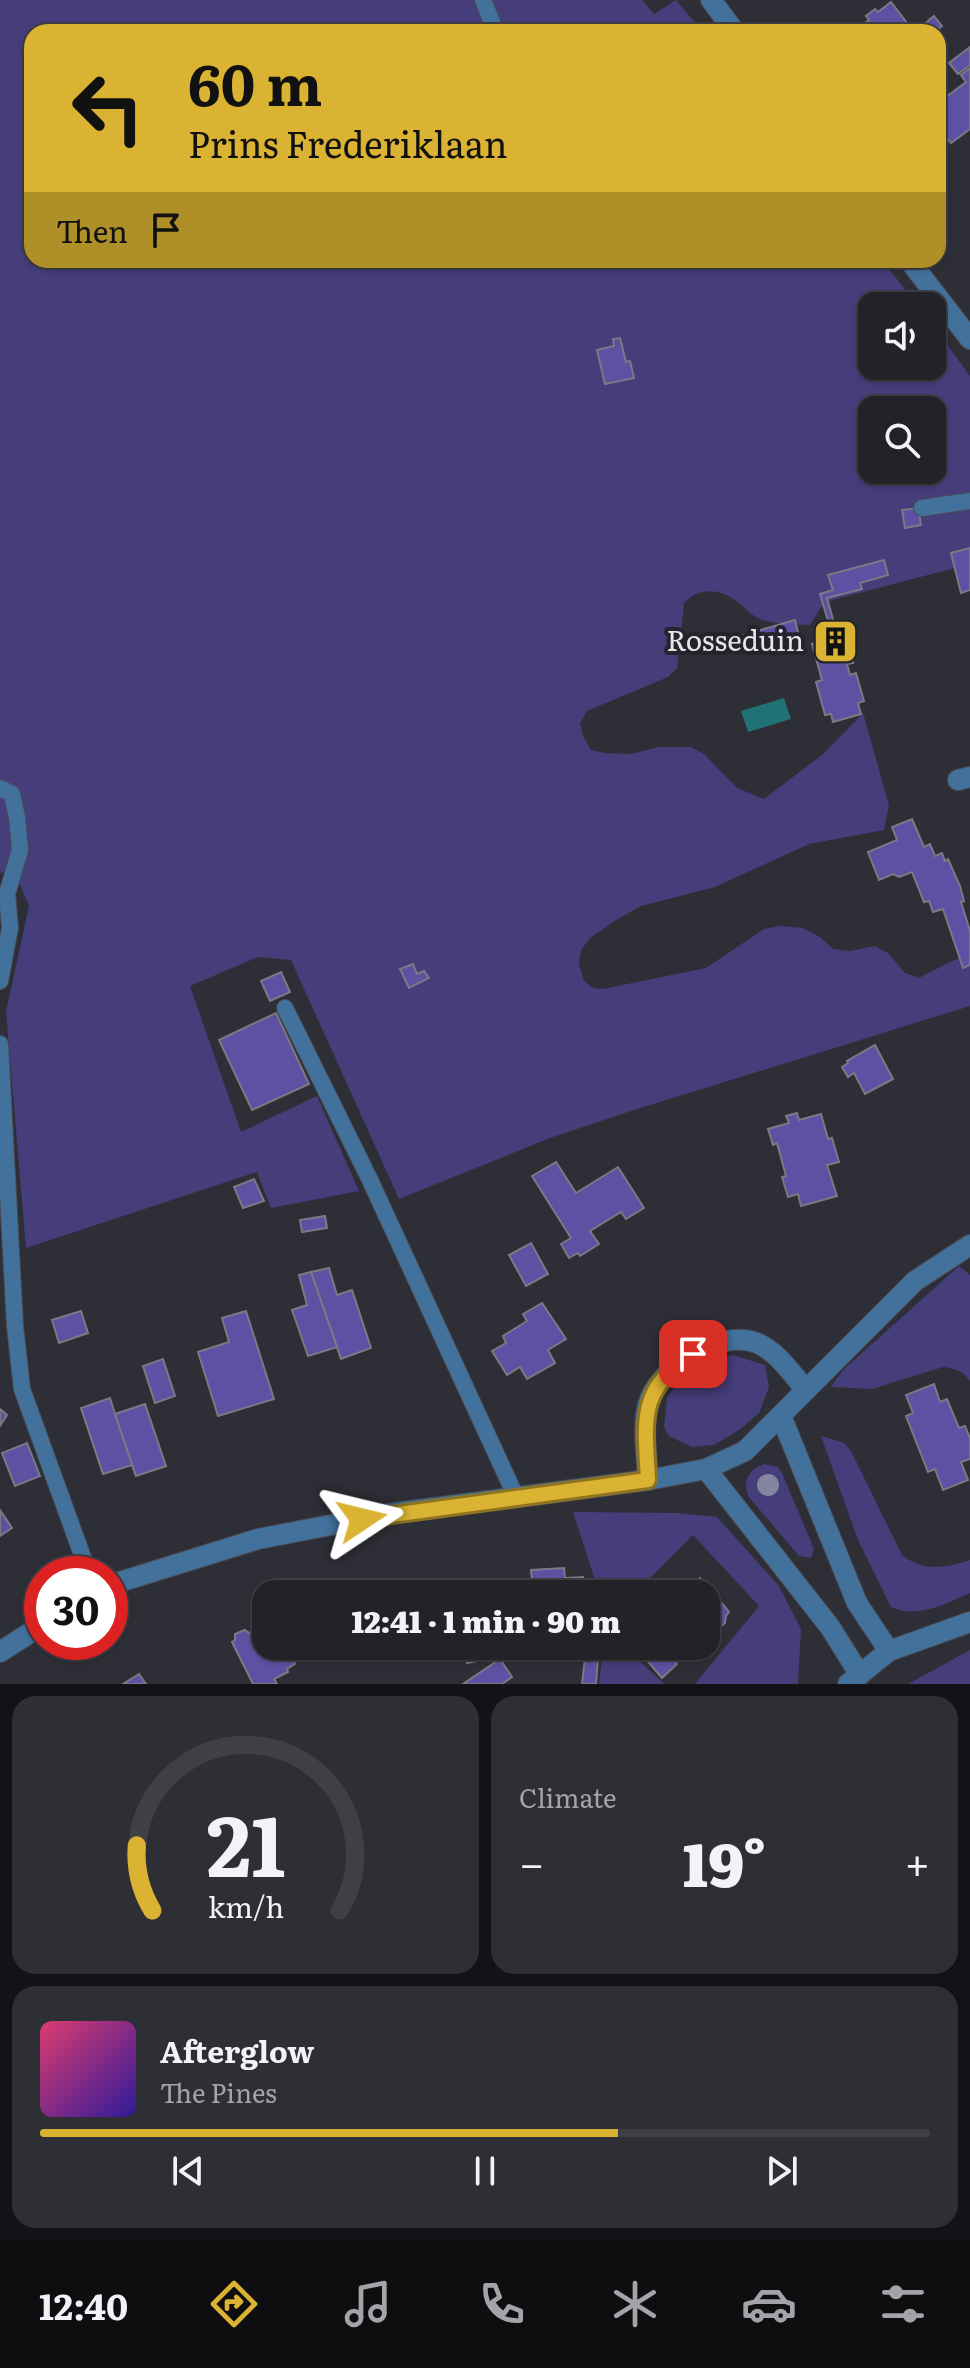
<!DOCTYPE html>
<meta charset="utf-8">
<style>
:root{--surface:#222229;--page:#2e2f35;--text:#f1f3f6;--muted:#a2a4a8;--line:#3f3f46;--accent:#dab333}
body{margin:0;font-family:Literata,serif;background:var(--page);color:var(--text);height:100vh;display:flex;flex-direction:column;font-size:30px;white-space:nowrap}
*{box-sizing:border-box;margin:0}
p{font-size:26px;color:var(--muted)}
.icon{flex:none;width:44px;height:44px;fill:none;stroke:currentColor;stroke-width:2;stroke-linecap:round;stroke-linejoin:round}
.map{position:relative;height:1684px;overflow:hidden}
.drawer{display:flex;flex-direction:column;gap:12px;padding:12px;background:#131317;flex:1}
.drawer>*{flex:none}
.guide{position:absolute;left:24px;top:24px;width:922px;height:244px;border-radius:24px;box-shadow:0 2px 6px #0004,0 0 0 2px var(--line);background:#dab333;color:#111;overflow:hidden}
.controls{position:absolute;left:858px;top:292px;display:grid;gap:16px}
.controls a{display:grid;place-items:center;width:88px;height:88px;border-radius:16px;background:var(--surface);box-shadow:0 2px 6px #0004,0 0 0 2px var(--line);font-size:40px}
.speed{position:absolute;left:24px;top:1556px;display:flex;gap:16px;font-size:40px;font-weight:700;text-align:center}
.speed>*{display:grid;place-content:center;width:104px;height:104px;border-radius:50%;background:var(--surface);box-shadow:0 2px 6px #0004,0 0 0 2px var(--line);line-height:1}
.speed .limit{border:12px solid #d22;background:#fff;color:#111}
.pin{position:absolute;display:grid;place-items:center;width:68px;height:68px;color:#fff;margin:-34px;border-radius:16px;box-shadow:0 4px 12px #0006}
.me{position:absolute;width:88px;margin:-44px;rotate:80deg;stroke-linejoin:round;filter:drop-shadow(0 0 6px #0008)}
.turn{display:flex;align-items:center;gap:28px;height:168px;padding:0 32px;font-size:36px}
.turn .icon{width:104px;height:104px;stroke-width:2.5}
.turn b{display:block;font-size:56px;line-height:68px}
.then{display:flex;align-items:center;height:76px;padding:0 32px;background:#0003;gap:16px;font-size:30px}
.big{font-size:60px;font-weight:800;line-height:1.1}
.drawer .card{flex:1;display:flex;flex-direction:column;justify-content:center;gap:12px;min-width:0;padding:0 28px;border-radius:24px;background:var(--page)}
.drawer .dial{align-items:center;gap:0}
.dial svg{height:208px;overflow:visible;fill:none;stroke:var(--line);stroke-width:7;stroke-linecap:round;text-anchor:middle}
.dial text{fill:var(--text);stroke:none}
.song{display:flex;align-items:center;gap:24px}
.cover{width:96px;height:96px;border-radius:12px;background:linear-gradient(135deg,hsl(340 70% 55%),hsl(250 70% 35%))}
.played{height:8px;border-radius:4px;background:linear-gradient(90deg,var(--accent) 65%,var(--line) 65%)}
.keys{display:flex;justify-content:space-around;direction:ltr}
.heat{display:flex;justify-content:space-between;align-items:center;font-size:44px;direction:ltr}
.drawer .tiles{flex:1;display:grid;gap:12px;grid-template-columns:1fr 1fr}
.card:last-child{grid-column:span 2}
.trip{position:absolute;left:252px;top:1580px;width:468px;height:80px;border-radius:24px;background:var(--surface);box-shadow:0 2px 6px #0004,0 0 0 2px var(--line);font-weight:800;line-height:80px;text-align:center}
.dock{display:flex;height:128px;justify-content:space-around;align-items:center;background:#0e0e10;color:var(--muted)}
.dock .icon{width:56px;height:56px}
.dock .selected{color:var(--accent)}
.dock b{font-size:36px;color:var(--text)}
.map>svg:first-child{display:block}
.green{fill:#463e7b;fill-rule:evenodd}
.water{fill:#207274}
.building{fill:#5d51a3;stroke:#7a7984;stroke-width:2}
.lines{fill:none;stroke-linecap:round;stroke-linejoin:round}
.lane-casing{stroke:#4b4b54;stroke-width:18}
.street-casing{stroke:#4b4b54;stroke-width:22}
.lane{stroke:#42729c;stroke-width:16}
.street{stroke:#42729c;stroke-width:20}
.tree{fill:#8584a1}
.route-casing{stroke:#8e7421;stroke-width:20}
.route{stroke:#dab333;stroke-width:14}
.labels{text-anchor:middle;stroke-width:8;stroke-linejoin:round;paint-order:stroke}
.poi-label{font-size:28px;fill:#e6e6ec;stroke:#24242d;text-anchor:end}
</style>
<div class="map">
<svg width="970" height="1684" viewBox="0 0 970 1684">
<rect width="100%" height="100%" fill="#2e2e37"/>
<g class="green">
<path d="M0 0H642L654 14 676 0 703 32H32V260H882L918 306H872V366H932V324L970 376V564L832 600 822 606 810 625C794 624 775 625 760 619 750 615 744 606 735 600 718 588 698 588 684 603L677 668 668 677 587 711 580 723 583 736 591 750 604 753 631 754 659 747H691L704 754 737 788 764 799 822 755 863 713 889 805 884 830 809 844 715 887 641 906 616 920 590 938 581 950 579 964 584 981 593 988 603 989 706 968 764 929 780 926 803 928 820 937 833 949 850 951 875 946 888 953 905 973 919 978 954 960 970 955V1006L634 1110 550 1138 399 1199 291 960 258 957 190 986 241 1132 317 1096 359 1191 271 1208 257 1172 26 1248 6 1011 29 906 14 871 0 873ZM872 410H932V470H872Z"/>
<path d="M959 1266 970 1275V1381C964 1371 954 1368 943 1367L872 1389 831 1387 843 1370Z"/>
<path d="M733 1355 765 1365 769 1387 759 1413 739 1430 714 1445 692 1447 669 1436 664 1427 667 1398 683 1376 709 1362Z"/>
<path d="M821 1436 844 1443 851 1451 902 1555C924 1572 945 1568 970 1560V1593C946 1604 916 1619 891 1607L858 1540Z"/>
<path d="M764 1464 778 1467 782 1473 814 1549 811 1558 799 1556 748 1496C743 1479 748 1471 764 1464Z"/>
<path d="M573 1512 676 1513 717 1517 779 1586 801 1629 798 1684H695L759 1606 693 1535 634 1594H597L594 1577Z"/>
<path d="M603 1646H624L664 1684H599Z"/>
<path d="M970 1650V1684H908L910 1683Z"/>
</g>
<path class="water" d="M784 698 791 719 748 732 741 711Z"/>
<g class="building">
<path d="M891 2 914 32H853L869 20 866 16 875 9 878 12Z"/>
<path d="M934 16 942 26 934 32H915Z"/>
<path d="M970 47V65L958 74 949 63Z"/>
<path d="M970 68V129L951 143 938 126V103L966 82 961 75Z"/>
<path d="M620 338 626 362 630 361 634 378 605 384 597 350 614 346 613 339Z"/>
<path d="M918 508 921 525 905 528 902 510Z"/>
<path d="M970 548V590L961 593 951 553Z"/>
<path d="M884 560 888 575 860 583 862 589 827 598 838 637 845 635 853 663 847 664 850 675 856 673 864 701 858 703 861 714 833 722 831 714 825 715 816 682 822 680 812 644 833 638 820 594 833 590 828 575Z"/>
<path d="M795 620 799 636 747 651 743 635Z"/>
<path d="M912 819 924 847 930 844 935 856 942 853 945 861 948 859 960 886 964 901 961 902 970 931V965L963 968 943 909 933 912 929 901 924 902 912 872 899 877 893 874 879 880 868 852 897 840 892 827Z"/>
<path d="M413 964 417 974 424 971 429 978 409 988 400 969Z"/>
<path d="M281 972 290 992 270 1001 261 981Z"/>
<path d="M276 1013 309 1084 252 1110 219 1040Z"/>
<path d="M875 1045 893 1079 865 1094 854 1073 848 1077 842 1067 848 1063 847 1061Z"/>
<path d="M797 1113 799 1120 821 1114 828 1139 832 1138 839 1162 827 1165 837 1196 801 1206 798 1194 788 1197 782 1177 786 1176 777 1143 773 1145 768 1129 789 1123 786 1116Z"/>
<path d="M556 1162 576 1193 618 1167 644 1208 626 1219 621 1212 590 1231 599 1244 580 1256 578 1253 569 1258 561 1244 571 1238 532 1176Z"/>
<path d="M254 1179 264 1201 243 1208 234 1187Z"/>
<path d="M325 1216 327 1228 302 1232 300 1220Z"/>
<path d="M531 1243 548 1274 526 1286 509 1255Z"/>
<path d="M329 1268 337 1295 352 1290 371 1348 341 1359 311 1272Z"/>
<path d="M311 1272 337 1347 308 1356 292 1310 307 1305 299 1275Z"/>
<path d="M542 1303 566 1339 548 1350 555 1363 527 1379 520 1367 507 1375 492 1351 506 1343 503 1336 527 1321 523 1314Z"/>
<path d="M81 1311 88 1333 59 1343 52 1320Z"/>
<path d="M246 1311 274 1399 218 1416 198 1352 229 1342 222 1318Z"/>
<path d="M163 1359 175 1396 155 1403 143 1366Z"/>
<path d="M934 1384 940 1402 947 1399 959 1428 965 1426 970 1438V1459L961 1462 968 1480 943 1490 935 1469 928 1472 906 1416 913 1413 906 1395Z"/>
<path d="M110 1398 115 1414 136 1476 132 1465 103 1474 81 1408Z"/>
<path d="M145 1404 166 1466 136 1476 115 1414Z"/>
<path d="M0 1409 7 1415 0 1426Z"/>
<path d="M27 1443 40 1476 15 1486 2 1453Z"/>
<path d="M0 1510 12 1528 0 1536Z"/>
<path d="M564 1568 565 1578 583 1577 582 1594H533L531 1570Z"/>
<path d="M700 1578 706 1585 711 1586 716 1596 729 1612 726 1616 725 1623 719 1628 712 1627 706 1632V1594H657L674 1579 680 1580 688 1588Z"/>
<path d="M442 1581 448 1594H376Z"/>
<path d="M265 1625 266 1646H286L295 1664 287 1669 288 1672 274 1679 277 1684H253L232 1642 235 1640V1634L245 1630 249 1633Z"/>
<path d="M464 1646H501L503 1656 467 1663Z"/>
<path d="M645 1646H690L691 1651 683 1657 677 1656 673 1659 677 1664 662 1678 639 1651Z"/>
<path d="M585 1658 598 1659 596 1684H582Z"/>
<path d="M500 1659 512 1677 502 1684H463Z"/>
<path d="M139 1674 146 1684H123Z"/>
</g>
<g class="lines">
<defs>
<g id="lane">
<path d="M483 0 496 32"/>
<path d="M922 508 970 501"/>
<path d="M0 788 12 794 17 817 20 850 7 894"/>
<path d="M0 895 7 894 10 928 0 981"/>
<path d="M285 1008 370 1180 516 1497"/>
<path d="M0 1044 15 1326 22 1389 89 1574"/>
</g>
<g id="street">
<path d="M711 0 735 32"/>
<path d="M909 260 970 339"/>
<path d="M958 780 970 777"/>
<path d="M781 1416 857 1603 889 1651"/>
<path d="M706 1469 830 1627 860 1675"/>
<path d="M648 1480C647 1455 642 1429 648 1405 657 1369 719 1328 757 1343 778 1352 791 1373 806 1390"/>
<path d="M110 1585 258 1539 388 1514 648 1480 706 1469 745 1451 915 1281 970 1245"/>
<path d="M0 1652 42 1625"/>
<path d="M848 1684 889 1651 970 1622"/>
</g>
</defs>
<use href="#lane" class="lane-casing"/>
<use href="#street" class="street-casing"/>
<use href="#lane" class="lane"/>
<use href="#street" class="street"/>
</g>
<circle class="tree" cx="768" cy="1485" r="11"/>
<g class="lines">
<defs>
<path id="route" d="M362 1519 648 1480C645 1421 637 1389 693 1354"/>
</defs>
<use href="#route" class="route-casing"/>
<use href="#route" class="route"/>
</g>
<defs>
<symbol id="building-square" viewBox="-11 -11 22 22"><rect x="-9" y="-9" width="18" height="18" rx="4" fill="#dab333" stroke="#24242d"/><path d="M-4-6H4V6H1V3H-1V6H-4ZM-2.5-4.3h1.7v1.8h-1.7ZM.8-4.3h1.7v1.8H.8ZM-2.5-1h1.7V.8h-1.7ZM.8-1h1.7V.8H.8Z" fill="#111"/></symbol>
</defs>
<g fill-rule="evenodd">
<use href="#building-square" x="810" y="616" width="51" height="51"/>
</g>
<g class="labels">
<g class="poi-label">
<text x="804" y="651">Rosseduin</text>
</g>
</g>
</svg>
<div class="controls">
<a><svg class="icon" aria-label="sound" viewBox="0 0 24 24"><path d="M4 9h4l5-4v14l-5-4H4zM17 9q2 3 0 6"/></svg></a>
<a><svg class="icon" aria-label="search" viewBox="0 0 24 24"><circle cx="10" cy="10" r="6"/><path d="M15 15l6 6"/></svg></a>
</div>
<div class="speed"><div class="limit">30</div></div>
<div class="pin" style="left:693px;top:1354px;background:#d93025"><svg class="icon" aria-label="arrive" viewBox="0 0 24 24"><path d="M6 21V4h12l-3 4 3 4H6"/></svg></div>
<svg class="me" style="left:362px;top:1519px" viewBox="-20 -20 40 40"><path d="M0-17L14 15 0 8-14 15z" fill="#dab333" stroke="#fff" stroke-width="4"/></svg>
<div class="trip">12:41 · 1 min · 90 m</div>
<div class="guide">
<div class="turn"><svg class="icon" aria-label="left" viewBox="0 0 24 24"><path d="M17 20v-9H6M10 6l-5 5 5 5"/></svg><div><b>60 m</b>Prins Frederiklaan</div></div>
<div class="then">Then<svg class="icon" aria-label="arrive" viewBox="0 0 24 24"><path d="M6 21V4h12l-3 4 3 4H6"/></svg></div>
</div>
</div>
<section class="drawer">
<div class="tiles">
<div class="card dial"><svg viewBox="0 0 100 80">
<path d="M14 69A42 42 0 1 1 86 69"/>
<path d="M14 69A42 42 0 0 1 8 44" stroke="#dab333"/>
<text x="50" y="56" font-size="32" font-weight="700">21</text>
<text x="50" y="72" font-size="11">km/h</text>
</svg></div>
<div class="card"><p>Climate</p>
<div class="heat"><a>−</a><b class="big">19°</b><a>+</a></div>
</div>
<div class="card">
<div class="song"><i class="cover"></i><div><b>Afterglow</b><p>The Pines</p></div></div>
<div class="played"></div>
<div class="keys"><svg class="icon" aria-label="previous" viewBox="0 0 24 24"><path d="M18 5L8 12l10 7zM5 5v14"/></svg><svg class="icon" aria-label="pause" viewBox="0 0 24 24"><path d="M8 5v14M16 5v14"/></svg><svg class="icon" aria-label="next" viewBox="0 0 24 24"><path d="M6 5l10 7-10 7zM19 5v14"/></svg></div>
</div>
</div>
</section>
<nav class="dock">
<b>12:40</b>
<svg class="icon selected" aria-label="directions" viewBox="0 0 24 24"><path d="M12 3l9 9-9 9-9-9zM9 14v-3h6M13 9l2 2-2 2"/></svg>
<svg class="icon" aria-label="music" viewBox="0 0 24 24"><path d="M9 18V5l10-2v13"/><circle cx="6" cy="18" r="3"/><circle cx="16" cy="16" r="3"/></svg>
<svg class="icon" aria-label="phone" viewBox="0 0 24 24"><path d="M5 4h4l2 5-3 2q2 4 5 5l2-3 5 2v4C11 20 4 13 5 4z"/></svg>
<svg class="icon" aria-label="climate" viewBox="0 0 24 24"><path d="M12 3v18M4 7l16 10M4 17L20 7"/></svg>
<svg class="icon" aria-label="car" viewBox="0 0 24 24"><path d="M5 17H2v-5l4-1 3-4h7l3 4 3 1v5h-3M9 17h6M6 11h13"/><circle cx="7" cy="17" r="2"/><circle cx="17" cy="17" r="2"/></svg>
<svg class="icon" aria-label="filters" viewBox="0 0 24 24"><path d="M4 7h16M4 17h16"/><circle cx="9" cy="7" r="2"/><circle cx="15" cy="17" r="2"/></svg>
</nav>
